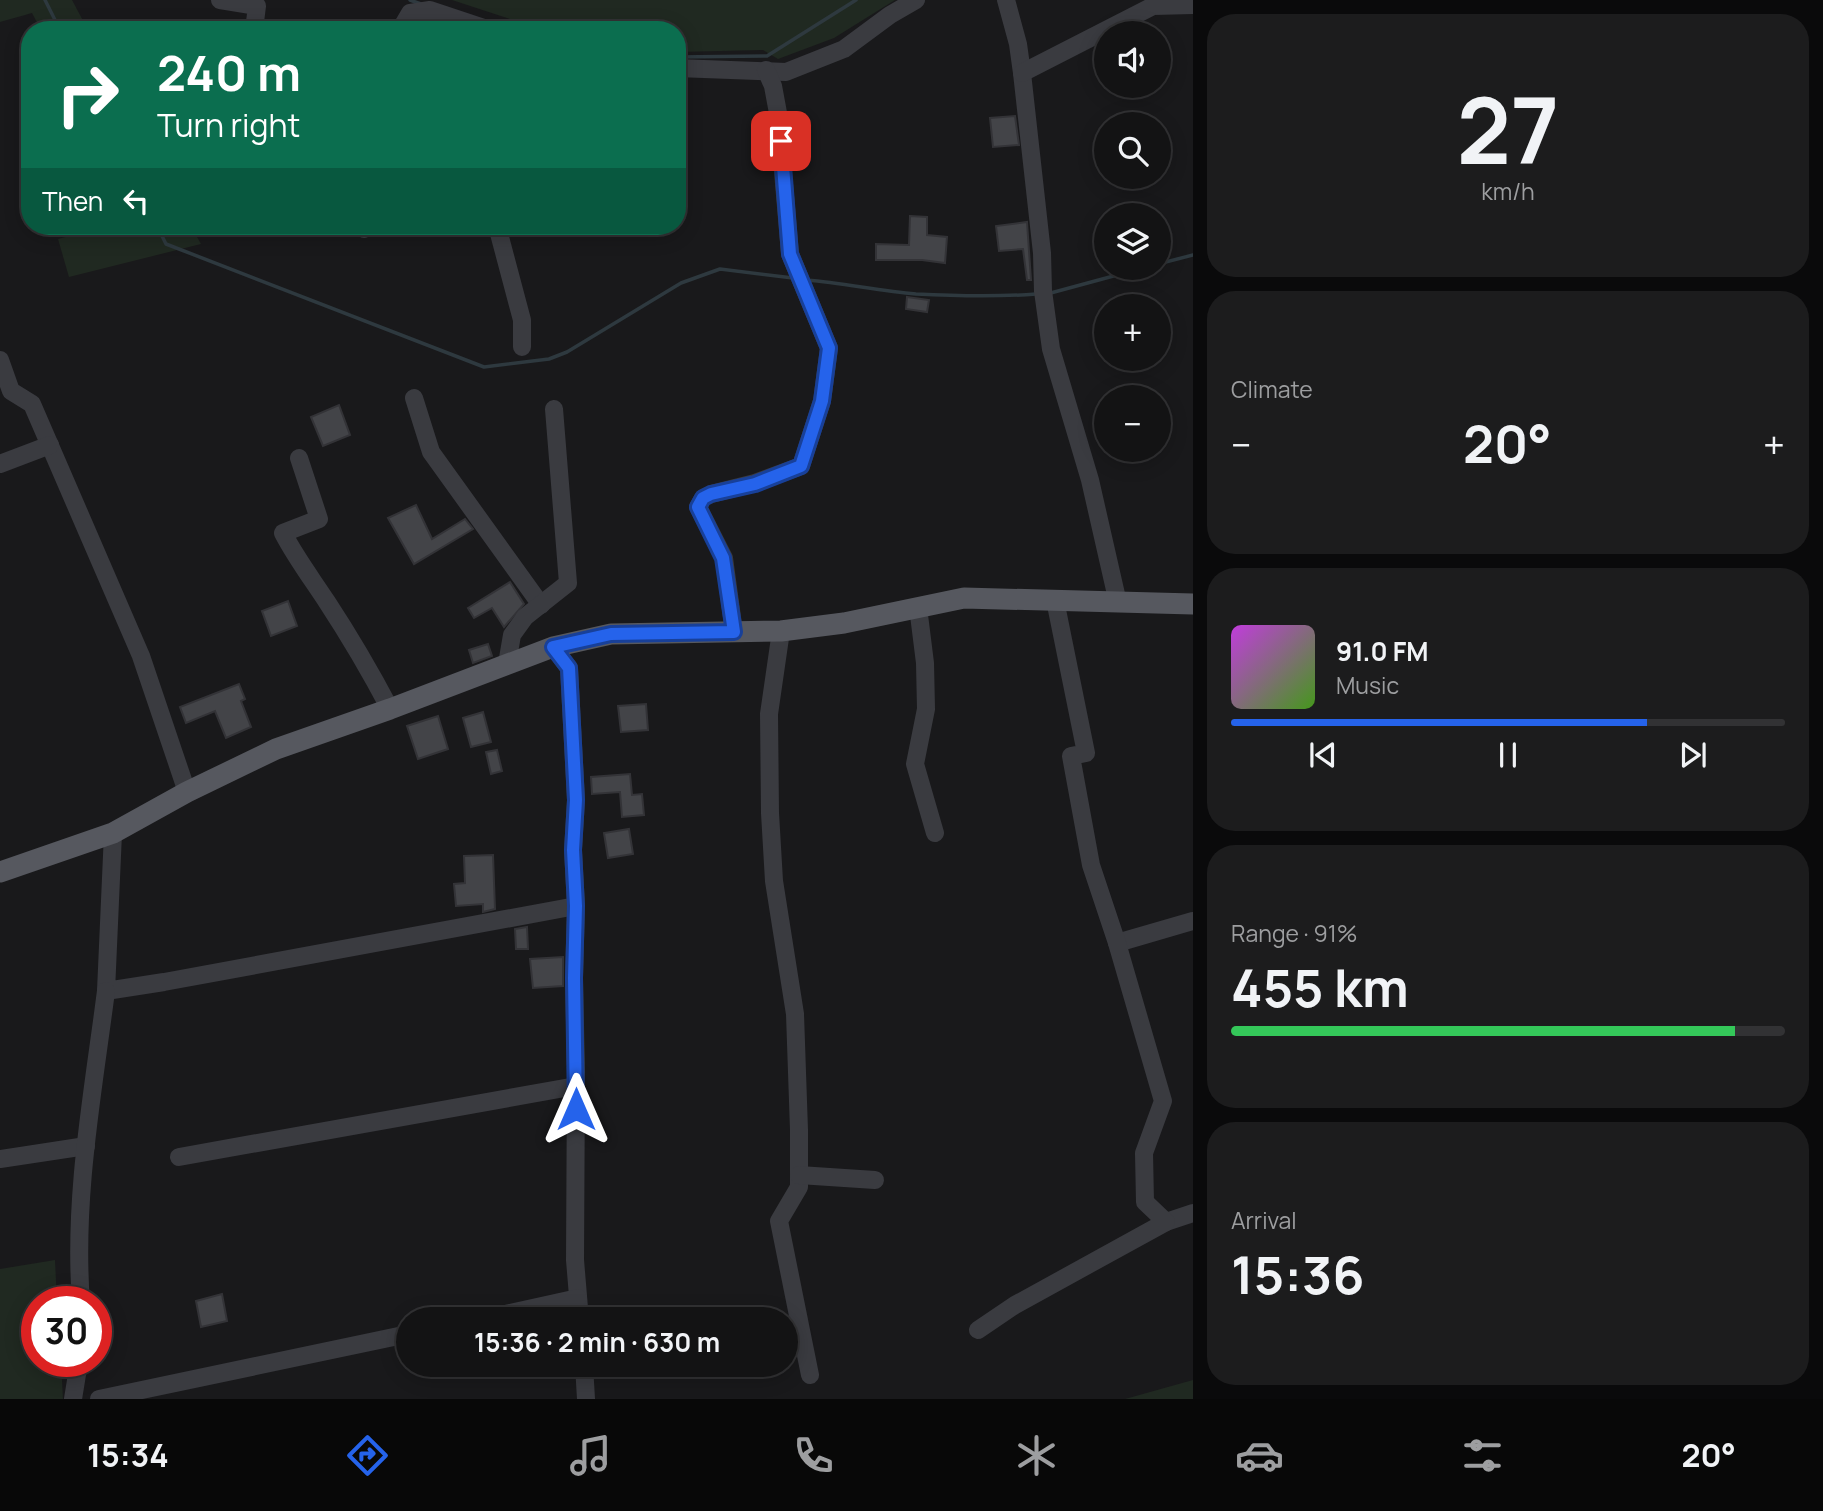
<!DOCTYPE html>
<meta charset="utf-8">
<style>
:root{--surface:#131314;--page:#1c1c1d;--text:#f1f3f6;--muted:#9d9ea0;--line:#323234;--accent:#2563eb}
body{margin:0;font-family:Manrope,sans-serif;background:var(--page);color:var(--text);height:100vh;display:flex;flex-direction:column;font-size:26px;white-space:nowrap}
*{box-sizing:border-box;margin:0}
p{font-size:23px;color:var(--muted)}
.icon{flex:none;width:38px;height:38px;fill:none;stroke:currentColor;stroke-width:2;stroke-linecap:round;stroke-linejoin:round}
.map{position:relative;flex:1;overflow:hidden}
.panel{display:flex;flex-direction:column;gap:14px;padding:14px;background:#0a0a0b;width:630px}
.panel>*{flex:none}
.banner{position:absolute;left:21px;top:21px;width:665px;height:214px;border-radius:28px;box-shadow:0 4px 18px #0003,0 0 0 2px var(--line);background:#0b6e4f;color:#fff;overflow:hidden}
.tools{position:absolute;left:1094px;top:21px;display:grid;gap:14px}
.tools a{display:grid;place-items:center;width:77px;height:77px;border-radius:50%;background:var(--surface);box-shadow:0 4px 18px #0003,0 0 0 2px var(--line);font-size:35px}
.speed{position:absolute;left:21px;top:1286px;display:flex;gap:14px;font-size:35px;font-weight:700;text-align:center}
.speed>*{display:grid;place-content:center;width:91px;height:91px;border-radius:50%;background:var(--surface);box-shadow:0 4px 18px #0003,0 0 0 2px var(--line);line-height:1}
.speed .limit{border:10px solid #d22;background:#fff;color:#111}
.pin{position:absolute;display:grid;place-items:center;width:60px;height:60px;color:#fff;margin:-30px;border-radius:14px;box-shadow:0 4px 10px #0006}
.me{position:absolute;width:77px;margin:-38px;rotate:0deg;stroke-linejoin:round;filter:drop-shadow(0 0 5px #0008)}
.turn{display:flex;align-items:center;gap:24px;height:147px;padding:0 21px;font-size:32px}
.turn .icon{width:91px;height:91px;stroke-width:2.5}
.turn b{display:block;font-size:49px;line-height:60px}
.then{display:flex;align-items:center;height:66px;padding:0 21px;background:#0003;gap:14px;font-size:26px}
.big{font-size:52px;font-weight:700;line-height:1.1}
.panel .card{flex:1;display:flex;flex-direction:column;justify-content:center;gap:10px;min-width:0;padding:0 24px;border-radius:28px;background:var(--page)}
.panel .dial{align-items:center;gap:0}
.dial b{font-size:91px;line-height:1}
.song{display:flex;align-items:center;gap:21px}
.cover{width:84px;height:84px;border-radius:10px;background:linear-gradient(135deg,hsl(290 70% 55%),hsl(100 70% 35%))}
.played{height:7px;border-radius:4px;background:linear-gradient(90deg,var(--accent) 75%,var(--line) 75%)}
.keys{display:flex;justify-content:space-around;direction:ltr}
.heat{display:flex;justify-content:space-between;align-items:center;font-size:38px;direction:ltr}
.charge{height:10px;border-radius:5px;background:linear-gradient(90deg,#34c759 91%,var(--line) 0)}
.trip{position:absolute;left:396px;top:1307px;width:402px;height:70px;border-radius:35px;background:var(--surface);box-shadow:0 4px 18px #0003,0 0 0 2px var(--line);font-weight:700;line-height:70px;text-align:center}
.tabs{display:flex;height:112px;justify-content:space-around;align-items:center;background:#080808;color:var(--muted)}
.tabs .icon{width:49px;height:49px}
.tabs .current{color:var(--accent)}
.tabs b{font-size:32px;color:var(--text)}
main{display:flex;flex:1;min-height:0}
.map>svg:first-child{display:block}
.green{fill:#202921}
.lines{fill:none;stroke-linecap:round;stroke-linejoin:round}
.stream{stroke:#2e393f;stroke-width:3.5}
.building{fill:#434448;stroke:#333337;stroke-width:2}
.minor{stroke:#3a3b40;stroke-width:18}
.major{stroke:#56585f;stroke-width:21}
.route-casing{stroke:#184099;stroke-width:18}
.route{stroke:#2563eb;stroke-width:12}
</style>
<main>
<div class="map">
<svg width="1193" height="1399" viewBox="0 0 1193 1399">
<rect width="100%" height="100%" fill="#19191b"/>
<g class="green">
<path d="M0 0H72L88 30H41L32 13 0 22Z"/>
<path d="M452 0H895L834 38 778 59 763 50 677 52V30H543Z"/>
<path d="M106 226H191L201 244 69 277 58 239Z"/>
<path d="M55 1260 57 1302H37V1362H61L63 1399H0V1269Z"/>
<path d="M1193 1380V1399H1125Z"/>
</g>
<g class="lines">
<g class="stream">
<path d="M45 0 60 30"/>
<path d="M410 0 421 4"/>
<path d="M493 23 518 30"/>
<path d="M677 57 767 56 856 0"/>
<path d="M157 226 166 244 484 367 549 359 567 352 681 283 720 269 793 278"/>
<path d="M1158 264 1193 255"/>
<path d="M807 280C844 283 879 291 916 294 956 296 996 297 1036 294"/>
<path d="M1047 294 1143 268"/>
</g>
</g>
<g class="building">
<path d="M1015 116 1019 145 993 147 990 118Z"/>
<path d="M910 216 927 217V235L947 237 945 263 922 260H876V244L909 245Z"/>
<path d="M1027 222 1031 280H1027L1023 249 999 251 996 226Z"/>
<path d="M907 297 929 300 927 312 906 309Z"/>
<path d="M339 405 350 435 323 446 311 417Z"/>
<path d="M416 505 432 539 465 519 473 529 414 564 388 518Z"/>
<path d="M510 582 524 604 504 627 492 608 474 618 468 608Z"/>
<path d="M288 601 297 626 271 636 262 611Z"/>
<path d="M488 644 492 656 473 663 469 650Z"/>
<path d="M239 684 245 699 241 701 251 727 226 738 215 711 186 723 180 707Z"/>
<path d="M646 704 648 730 621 732 618 706Z"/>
<path d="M483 712 491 742 471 747 463 718Z"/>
<path d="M438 716 448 749 418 759 407 726Z"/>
<path d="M497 750 502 771 491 774 486 752Z"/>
<path d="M630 774 632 795 642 794 644 815 622 817 620 792 592 794 591 777Z"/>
<path d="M629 829 633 854 608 858 604 833Z"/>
<path d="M493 855 495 909 483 912V904L456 906 454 884 465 883 464 856Z"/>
<path d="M527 927 528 949H516L515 929Z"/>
<path d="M563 957V986L533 988 530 959Z"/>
<path d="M222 1294 227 1321 201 1327 196 1301Z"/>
</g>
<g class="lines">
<g class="minor">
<path d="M220 0 257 6 254 30"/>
<path d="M1006 0 1018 44 1022 73 1042 253 1043 291 1051 349 1090 480 1118 603"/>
<path d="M400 30 410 13 430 10 490 30"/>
<path d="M677 68 786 72 844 49 890 15 916 0"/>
<path d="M1022 73 1153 6 1193 5"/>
<path d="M497 226 522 320V347"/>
<path d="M364 229 365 226"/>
<path d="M0 360 11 391 32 404 141 656 187 792"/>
<path d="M414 398 431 452 541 605"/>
<path d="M299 458 319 519 283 533C296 558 312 579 327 602 350 637 371 673 390 709"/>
<path d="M0 464 50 445"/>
<path d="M918 607 925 663 926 709 915 764 935 833"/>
<path d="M781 631 769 714 770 813 774 881 795 1014 799 1130V1187L779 1221 810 1375"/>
<path d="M734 632 724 558 698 507 703 498 711 494 755 483 801 466 822 401 829 348 790 254 778 113 773 86 766 70"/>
<path d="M553 647 569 668 576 800 573 850 576 906 574 978 576 1072 575 1260 580 1320"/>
<path d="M507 664 512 635 525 617 568 583 554 409"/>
<path d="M113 833 106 991 164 982 576 906"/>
<path d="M1117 943 1193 921"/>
<path d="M179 1157 576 1086"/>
<path d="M0 1159 86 1146"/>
<path d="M799 1175 875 1180"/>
<path d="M1166 1222 1193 1213"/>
<path d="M81 1302C73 1198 93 1093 106 991"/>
<path d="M478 1320 578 1298"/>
<path d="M978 1330 1015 1305 1166 1222 1145 1202 1144 1153 1163 1101 1117 943 1091 865 1071 756 1086 753 1055 600"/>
<path d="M584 1365 586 1399"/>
<path d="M73 1399 79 1362"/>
<path d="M99 1399 408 1334"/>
</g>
<path class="major" d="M0 872 113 833 187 792 276 749 390 709 553 647 611 634 781 631 844 623 964 598 1193 604"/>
</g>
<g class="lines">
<defs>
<path id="route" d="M576 1109 574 978 576 906 573 850 576 800 569 668 553 647 611 634 734 632 723 558 698 507 703 498 711 494 755 484 801 466 822 401 829 348 790 254 781 141"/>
</defs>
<use href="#route" class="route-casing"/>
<use href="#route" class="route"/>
</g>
</svg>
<div class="tools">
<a><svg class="icon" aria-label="sound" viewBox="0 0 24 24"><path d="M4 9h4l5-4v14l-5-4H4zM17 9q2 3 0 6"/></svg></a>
<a><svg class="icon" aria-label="search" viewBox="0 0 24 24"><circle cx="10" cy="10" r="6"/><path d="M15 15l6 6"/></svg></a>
<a><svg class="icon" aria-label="layers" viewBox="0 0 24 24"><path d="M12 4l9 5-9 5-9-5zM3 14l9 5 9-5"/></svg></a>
<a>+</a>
<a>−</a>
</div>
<div class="speed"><div class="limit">30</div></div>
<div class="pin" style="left:781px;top:141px;background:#d93025"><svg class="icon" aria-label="arrive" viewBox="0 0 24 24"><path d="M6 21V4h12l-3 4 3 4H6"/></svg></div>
<svg class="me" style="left:576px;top:1109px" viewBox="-20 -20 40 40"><path d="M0-17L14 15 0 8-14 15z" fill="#2563eb" stroke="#fff" stroke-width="4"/></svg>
<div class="trip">15:36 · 2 min · 630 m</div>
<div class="banner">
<div class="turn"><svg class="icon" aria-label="right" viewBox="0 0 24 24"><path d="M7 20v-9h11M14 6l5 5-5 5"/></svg><div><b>240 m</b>Turn right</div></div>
<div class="then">Then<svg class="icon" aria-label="left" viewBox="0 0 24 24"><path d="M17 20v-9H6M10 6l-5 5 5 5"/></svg></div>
</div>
</div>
<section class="panel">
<div class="card dial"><b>27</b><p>km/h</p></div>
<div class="card"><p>Climate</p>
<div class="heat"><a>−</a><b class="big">20°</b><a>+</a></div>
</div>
<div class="card">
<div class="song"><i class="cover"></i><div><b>91.0 FM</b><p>Music</p></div></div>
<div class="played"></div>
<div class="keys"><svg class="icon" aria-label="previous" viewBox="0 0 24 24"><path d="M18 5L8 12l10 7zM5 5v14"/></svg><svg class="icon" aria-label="pause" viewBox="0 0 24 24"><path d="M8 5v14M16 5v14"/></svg><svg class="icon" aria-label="next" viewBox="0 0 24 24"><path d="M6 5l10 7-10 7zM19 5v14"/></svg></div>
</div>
<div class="card"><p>Range · 91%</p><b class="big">455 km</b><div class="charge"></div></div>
<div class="card"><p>Arrival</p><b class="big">15:36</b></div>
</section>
</main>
<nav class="tabs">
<b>15:34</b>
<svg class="icon current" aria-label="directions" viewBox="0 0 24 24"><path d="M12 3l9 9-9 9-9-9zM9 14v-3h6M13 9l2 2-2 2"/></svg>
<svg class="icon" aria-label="music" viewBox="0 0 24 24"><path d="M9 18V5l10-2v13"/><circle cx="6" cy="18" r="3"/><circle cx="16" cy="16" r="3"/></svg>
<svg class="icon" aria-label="phone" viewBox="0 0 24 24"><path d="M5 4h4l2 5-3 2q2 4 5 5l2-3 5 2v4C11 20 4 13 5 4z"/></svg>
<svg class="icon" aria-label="climate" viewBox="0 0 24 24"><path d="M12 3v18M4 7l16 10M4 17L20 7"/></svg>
<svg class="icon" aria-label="car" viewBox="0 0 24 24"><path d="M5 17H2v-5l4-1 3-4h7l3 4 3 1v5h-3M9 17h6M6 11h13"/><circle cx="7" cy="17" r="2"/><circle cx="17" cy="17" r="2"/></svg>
<svg class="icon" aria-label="filters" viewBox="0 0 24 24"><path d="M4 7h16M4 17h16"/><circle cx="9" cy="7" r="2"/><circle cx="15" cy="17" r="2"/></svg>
<b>20°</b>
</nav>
